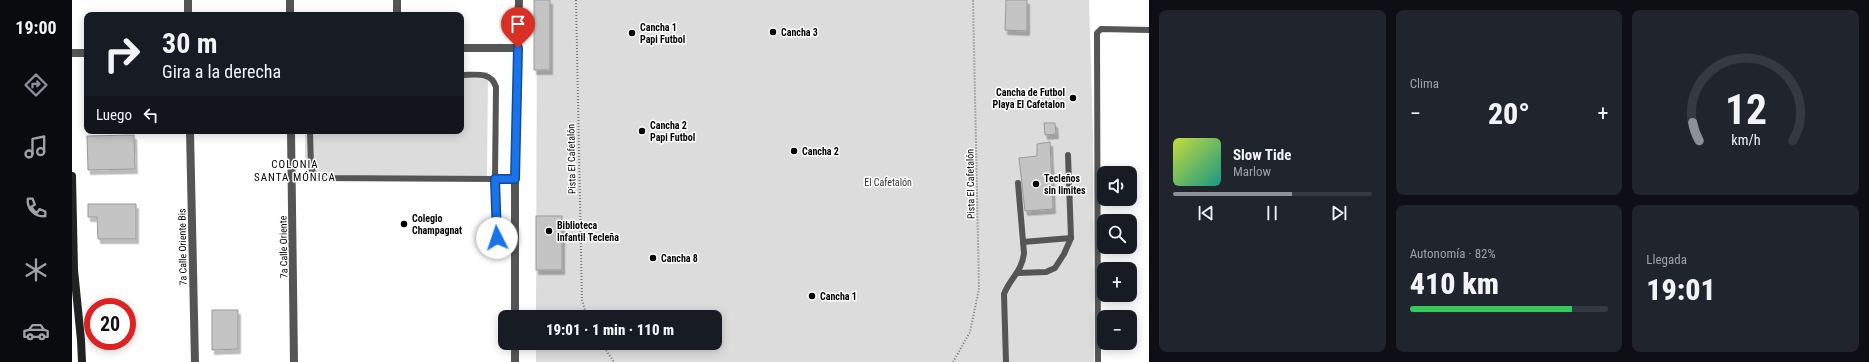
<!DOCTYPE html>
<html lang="es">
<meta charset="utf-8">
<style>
:root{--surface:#171b24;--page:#20242c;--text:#f1f3f6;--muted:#9ea1a6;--line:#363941;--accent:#8c9099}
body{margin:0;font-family:"Roboto Condensed",sans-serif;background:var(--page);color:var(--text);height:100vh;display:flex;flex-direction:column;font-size:15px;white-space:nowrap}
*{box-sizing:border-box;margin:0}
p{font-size:13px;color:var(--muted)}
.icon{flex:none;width:22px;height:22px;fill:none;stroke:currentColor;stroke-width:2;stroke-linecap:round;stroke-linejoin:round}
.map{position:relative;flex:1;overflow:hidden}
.details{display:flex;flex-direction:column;gap:10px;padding:10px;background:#0d0f14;width:720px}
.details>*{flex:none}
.guide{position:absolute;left:12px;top:12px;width:380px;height:122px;border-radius:8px;box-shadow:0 2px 10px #0003;background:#171b24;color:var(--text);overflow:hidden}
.fabs{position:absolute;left:1025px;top:166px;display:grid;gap:8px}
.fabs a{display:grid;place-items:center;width:40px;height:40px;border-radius:8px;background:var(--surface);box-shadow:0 2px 10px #0003;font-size:20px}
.speed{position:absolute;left:12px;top:298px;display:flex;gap:8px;font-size:20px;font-weight:700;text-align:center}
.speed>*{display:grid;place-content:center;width:52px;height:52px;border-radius:50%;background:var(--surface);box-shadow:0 2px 10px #0003;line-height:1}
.speed .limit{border:6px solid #d22;background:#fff;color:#111}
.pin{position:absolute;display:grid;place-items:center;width:34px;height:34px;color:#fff;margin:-41px -17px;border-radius:50% 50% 50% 0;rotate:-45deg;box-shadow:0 0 4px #0007}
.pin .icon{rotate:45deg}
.me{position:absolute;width:44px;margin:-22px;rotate:356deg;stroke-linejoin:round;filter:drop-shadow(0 0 3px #0008)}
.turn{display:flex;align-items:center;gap:14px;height:84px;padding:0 12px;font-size:18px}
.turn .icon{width:52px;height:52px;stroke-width:2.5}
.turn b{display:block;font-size:28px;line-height:34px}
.then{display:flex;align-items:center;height:38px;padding:0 12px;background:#0003;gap:8px;font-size:15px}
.big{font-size:30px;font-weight:800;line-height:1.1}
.details .tile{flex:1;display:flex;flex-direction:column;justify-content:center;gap:6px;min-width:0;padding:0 14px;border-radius:8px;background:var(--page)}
.details .dial{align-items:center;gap:0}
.dial svg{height:104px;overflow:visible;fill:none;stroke:var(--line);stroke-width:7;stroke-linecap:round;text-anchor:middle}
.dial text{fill:var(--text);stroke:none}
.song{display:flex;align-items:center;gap:12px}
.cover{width:48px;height:48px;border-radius:6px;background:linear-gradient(135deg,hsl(70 70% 55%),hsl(170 70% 35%))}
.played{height:4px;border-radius:2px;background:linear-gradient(90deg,var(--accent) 60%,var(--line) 60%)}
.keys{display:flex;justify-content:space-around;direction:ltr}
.heat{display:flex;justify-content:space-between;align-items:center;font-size:22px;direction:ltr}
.charge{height:6px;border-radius:3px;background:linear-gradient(90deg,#34c759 82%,var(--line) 0)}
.details .tiles{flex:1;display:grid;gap:10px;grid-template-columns:repeat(3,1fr)}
.tile:first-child{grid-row:span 2}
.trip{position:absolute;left:426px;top:310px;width:224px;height:40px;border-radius:8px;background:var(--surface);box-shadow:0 2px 10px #0003;font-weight:800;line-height:40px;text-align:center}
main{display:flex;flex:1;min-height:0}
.menu{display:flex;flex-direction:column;width:72px;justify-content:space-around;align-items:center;background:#090b0e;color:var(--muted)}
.menu .icon{width:28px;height:28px}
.menu .current{color:var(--accent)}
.menu b{font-size:18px;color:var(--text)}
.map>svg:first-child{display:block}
.green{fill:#dcdcdc}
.building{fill:#c4c4c4;stroke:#999;filter:url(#shadow)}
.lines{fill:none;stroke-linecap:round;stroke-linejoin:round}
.path{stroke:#777;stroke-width:2;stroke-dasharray:1 2;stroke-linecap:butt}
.lane{stroke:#555;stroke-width:6}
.street{stroke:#555;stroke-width:8}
.secondary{stroke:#222;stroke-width:8}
.route-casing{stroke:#114b97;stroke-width:10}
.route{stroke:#1a73e8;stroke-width:7}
.poi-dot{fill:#000;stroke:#fff;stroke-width:1.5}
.labels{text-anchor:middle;stroke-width:3;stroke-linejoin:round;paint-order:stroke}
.poi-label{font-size:10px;font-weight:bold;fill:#000;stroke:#fff;text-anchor:start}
.street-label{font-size:10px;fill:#000;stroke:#fff}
.park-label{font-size:10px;fill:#333;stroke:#fff}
.neighbourhood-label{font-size:11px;letter-spacing:1px;fill:#000;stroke:#fff}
</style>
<main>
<nav class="menu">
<b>19:00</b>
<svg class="icon current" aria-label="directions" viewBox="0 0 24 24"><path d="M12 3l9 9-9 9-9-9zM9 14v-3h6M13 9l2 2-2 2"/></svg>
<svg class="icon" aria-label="music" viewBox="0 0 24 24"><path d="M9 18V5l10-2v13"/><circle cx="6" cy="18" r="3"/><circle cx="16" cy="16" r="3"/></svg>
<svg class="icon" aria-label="phone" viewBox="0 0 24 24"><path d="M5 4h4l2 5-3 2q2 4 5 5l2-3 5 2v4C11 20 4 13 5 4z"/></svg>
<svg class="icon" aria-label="climate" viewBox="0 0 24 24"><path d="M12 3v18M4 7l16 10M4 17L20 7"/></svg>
<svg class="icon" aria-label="car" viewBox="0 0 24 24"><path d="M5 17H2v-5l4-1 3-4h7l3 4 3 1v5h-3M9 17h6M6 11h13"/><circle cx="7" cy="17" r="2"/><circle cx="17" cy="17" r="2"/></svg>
</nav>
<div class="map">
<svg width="1077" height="362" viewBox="0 0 1077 362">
<defs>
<filter id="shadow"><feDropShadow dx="2.5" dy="4.5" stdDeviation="0" flood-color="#0004"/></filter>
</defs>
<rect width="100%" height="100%" fill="#fff"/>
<g class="green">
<path d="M465 0H1017L1021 134 1022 362H464V343H643V317H464Z"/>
<path d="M389 72H416L415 178 233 177V131H389Z"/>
</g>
<g class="building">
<rect x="462" y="0" width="16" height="70"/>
<path d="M934 0H955V31L933 30Z"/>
<path d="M972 123H983L984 134 973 135Z"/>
<path d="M62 135 63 169 16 170 15 136Z"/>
<path d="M978 142 981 209 953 211 947 158 965 156V144Z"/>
<path d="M16 204H64V239H26L25 217H16Z"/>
<rect x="464" y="216" width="26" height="54"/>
<path d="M140 310H166V349L140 350Z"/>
</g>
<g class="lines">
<g class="path">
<path d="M504 0 510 300 515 317"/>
<path d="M529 343 542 362"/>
<path d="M881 362 898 332 907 289 901 0"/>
</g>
<g class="lane">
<path d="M238 131 239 168 244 178 423 179 424 87C419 71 403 75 389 75"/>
<path d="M443 241H430L425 238 423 179H443"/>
<path d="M951 242 999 238"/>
<path d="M946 273 974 272 983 268 992 254 999 238 996 155"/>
<path d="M934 362 932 294C938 278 950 272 952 253L946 183"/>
<path d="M1026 362 1025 33 1029 29 1077 30"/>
</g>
<g class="street">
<path d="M116 0V15"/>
<path d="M218 0V15"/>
<path d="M325 0V15"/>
<path d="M389 48H446"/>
<path d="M0 53H15"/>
<path d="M118 131 123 362"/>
<path d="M219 131 222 362"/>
<path d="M443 317V179L447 0"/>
<path d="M443 343V362"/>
</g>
<path class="secondary" d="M0 176 2 270 9 340 10 362"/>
</g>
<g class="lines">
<defs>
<path id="route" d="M425 238 423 179H443L446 48"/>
</defs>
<use href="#route" class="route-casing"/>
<use href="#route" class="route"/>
</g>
<g class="poi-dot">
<circle cx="701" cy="32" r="4"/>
<circle cx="560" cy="33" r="4"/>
<circle cx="1001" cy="98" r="4"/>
<circle cx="570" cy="131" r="4"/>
<circle cx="722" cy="151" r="4"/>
<circle cx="964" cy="184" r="4"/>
<circle cx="332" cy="224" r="4"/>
<circle cx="477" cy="231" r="4"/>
<circle cx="581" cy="258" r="4"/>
<circle cx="740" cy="296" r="4"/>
</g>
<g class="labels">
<g class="poi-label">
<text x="568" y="31">Cancha 1<tspan x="568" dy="12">Papi Futbol</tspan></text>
<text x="709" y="36">Cancha 3</text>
<text x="993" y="96" text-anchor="end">Cancha de Futbol<tspan x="993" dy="12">Playa El Cafetalon</tspan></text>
<text x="578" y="129">Cancha 2<tspan x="578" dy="12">Papi Futbol</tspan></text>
<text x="730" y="155">Cancha 2</text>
<text x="972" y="182">Tecleños<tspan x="972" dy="12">sin limites</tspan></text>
<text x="340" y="222">Colegio<tspan x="340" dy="12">Champagnat</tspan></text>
<text x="485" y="229">Biblioteca<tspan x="485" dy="12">Infantil Tecleña</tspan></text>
<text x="589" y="262">Cancha 8</text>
<text x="748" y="300">Cancha 1</text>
</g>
<g class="street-label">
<text transform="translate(499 159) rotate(-91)" y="4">Pista El Cafetalón</text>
<text transform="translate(898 184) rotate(-91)" y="4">Pista El Cafetalón</text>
<text transform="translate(110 247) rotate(-91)" y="4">7a Calle Oriente Bis</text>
<text transform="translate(211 247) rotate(-91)" y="4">7a Calle Oriente</text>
</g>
<g class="park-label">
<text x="816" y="186">El Cafetalón</text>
</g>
<g class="neighbourhood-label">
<text x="223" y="168">COLONIA<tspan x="223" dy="13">SANTA MÓNICA</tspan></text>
</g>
</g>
</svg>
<div class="fabs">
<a><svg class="icon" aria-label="sound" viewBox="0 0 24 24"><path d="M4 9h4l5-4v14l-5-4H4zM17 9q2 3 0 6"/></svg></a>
<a><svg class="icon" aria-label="search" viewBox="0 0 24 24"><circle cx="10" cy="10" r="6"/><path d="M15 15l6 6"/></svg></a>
<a>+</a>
<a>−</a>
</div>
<div class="speed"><div class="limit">20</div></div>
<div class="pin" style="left:446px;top:48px;background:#d93025"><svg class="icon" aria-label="arrive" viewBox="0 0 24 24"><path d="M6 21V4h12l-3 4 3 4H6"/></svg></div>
<svg class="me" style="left:425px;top:238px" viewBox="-20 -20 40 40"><circle r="19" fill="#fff"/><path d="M0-13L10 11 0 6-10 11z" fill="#1a73e8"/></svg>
<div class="trip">19:01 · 1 min · 110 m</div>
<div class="guide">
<div class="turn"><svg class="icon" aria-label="right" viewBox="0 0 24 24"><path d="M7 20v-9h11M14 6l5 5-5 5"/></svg><div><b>30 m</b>Gira a la derecha</div></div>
<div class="then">Luego<svg class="icon" aria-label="left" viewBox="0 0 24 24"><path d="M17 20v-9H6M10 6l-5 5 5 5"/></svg></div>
</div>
</div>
<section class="details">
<div class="tiles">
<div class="tile">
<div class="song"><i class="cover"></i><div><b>Slow Tide</b><p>Marlow</p></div></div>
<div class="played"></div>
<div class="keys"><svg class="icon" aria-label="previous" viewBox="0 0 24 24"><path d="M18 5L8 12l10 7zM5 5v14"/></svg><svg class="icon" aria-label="pause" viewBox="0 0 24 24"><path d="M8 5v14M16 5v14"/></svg><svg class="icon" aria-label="next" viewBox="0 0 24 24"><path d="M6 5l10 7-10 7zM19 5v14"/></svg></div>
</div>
<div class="tile"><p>Clima</p>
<div class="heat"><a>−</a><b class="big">20°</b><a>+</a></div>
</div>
<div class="tile dial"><svg viewBox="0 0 100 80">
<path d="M14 69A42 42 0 1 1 86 69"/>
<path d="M14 69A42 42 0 0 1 9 55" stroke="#8c9099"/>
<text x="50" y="56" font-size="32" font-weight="700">12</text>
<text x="50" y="72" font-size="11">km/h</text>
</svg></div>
<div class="tile"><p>Autonomía · 82%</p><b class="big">410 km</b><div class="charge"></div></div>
<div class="tile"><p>Llegada</p><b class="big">19:01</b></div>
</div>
</section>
</main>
